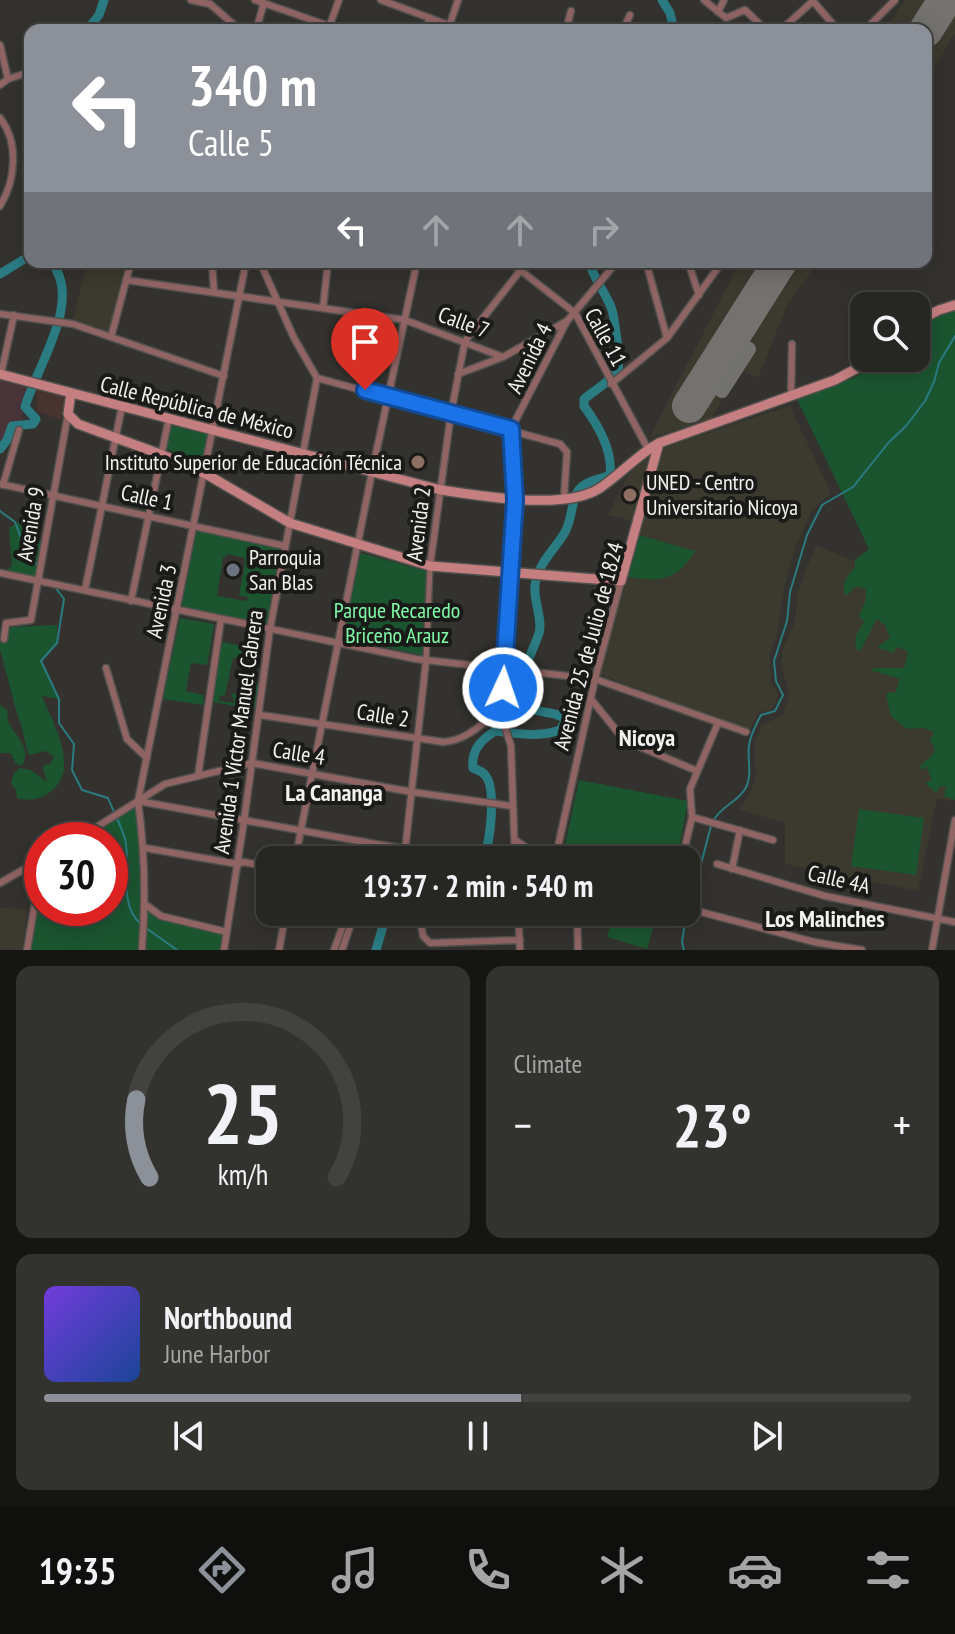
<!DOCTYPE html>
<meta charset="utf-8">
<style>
:root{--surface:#262622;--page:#32322f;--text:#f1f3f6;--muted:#a4a5a5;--line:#424340;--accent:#8c9099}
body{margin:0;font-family:"PT Sans Narrow",sans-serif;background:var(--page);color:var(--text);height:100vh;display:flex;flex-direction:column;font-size:30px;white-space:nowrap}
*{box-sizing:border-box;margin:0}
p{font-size:26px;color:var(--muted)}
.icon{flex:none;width:44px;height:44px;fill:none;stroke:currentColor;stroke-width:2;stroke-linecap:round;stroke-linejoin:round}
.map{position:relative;height:950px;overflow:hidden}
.panel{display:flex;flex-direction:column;gap:16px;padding:16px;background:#151513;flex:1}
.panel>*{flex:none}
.hud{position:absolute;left:24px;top:24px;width:908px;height:244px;border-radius:16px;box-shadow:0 4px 20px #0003,0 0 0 2px var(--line);background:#8c9099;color:#fff;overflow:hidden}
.controls{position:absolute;left:850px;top:292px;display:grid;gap:16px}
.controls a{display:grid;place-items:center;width:80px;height:80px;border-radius:16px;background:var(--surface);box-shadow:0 4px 20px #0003,0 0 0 2px var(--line);font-size:40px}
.speed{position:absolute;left:24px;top:822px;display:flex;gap:16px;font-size:40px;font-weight:700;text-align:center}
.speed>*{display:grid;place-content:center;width:104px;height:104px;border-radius:50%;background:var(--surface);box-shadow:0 4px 20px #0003,0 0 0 2px var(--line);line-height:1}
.speed .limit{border:12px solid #d22;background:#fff;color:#111}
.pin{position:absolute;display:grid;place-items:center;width:68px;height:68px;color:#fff;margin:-82px -34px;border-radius:50% 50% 50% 0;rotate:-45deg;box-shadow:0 0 8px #0007}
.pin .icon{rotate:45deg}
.me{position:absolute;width:88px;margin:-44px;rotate:3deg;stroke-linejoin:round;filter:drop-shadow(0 0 6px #0008)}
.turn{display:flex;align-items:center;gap:28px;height:168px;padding:0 32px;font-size:36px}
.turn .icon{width:104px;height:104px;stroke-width:2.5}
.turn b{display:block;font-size:56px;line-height:68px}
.lanes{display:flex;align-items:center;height:76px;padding:0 32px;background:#0003;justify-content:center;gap:40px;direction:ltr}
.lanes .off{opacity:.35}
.big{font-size:60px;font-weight:700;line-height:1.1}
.panel .tile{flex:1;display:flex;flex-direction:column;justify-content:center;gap:12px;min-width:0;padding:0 28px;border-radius:16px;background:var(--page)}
.panel .dial{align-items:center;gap:0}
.dial svg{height:208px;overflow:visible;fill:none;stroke:var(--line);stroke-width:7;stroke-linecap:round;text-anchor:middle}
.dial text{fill:var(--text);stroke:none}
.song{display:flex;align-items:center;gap:24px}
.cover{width:96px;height:96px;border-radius:12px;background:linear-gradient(135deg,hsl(260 70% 55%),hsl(220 70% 35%))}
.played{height:8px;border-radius:4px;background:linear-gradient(90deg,var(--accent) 55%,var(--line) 55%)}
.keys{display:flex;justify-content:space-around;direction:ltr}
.heat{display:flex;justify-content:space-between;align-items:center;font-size:44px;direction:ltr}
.panel .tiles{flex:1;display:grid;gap:16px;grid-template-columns:1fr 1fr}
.tile:last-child{grid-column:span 2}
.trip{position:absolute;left:256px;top:846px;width:444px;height:80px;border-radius:16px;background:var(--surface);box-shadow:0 4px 20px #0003,0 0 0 2px var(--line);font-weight:700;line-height:80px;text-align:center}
.dock{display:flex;height:128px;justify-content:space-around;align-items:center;background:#0f0f0e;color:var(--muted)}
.dock .icon{width:56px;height:56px}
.dock .current{color:var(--accent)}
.dock b{font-size:36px;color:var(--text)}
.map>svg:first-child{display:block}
.built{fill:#3c3a2f}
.industrial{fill:#48342e}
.medical{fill:#473338}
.green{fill:#1b5530;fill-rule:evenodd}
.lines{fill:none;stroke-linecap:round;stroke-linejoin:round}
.stream{stroke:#2a7b82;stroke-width:2}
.river{stroke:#2a7b82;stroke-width:9}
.taxiway{stroke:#73726e;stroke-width:14}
.runway{stroke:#73726e;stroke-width:34}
.pedestrian-casing{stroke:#52514d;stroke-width:8}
.minor-casing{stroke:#52514d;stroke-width:9}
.secondary-casing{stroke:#52514d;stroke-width:12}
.pedestrian{stroke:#916464;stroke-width:5}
.minor{stroke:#916464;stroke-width:6}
.secondary{stroke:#c57f80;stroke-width:9}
.route-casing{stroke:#114b97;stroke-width:20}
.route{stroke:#1a73e8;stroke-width:14}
.education-dot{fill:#8d6e63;stroke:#1a1a18;stroke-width:3}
.worship-dot{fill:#6b7280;stroke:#1a1a18;stroke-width:3}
.labels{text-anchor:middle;stroke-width:8;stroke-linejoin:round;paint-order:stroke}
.street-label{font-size:22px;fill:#f3f2ef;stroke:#1a1a18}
.poi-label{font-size:22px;fill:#f3f2ef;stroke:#1a1a18;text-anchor:start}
.park-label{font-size:22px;fill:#81faa8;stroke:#1a1a18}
.neighbourhood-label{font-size:24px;font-weight:bold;fill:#f3f2ef;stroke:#1a1a18}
</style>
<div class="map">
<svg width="955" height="950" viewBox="0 0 955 950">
<rect width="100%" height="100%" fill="#33322e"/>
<g class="built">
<path d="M905 0H955V33L926 82V30H885Z"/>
<path d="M87 262H126L108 332 73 320Z"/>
<path d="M740 262H819L788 303 758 378 739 370 711 419 649 438Z"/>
<path d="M790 406 831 493 813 509 795 548 784 588 778 631 770 653 771 683 779 695 772 709 759 713 749 730 598 674 628 577 644 579 695 551 639 535 660 449Z"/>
<path d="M649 454 634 521 608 515 628 475Z"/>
<path d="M816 545 935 596 955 785 952 801 937 798 918 891 785 864V823L738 809 749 796 756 778 754 743 762 725 782 716 789 695 782 668V651L795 622 798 591Z"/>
<path d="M0 908 27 909 23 950H0Z"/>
</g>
<path class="industrial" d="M36 388 65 396 61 420 37 411Z"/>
<path class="medical" d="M0 378 27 386 22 406 23 420 13 422 0 444Z"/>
<g class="green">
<path d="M955 310V800L944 796 946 786 939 787 936 793 925 783 932 780 926 766 923 770 920 768C924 759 932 759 935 750L930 740 934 732 924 728 907 729 891 716 886 695 889 692 895 693 900 679 870 670 875 668H904L908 653 906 650 897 647 893 653 877 647 890 638 885 625 877 619 860 651 855 649 856 635 864 622 859 616 866 600V589L856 586 846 596C840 586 847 574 855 568V560L869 549 797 399 856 377 883 358H916V329L924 322Z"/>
<path d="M172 424 209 433 202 467 166 448Z"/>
<path d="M20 521 31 530 33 539 45 541 38 578 6 572 12 565 9 528Z"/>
<path d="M197 530 281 548 269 624 181 608ZM229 554 244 558 245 562 239 596 248 597 247 601 217 596 223 558Z"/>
<path d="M639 535 695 551C677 581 661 582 628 577Z"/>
<path d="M361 553 426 571 422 655 342 638Z"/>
<path d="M180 618 214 624 207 665 191 663 186 691 203 695 204 705 163 699Z"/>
<path d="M57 625V643L41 661 59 699 42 696C53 724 83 772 47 794 38 800 27 801 17 798L16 790 11 783 14 773 20 768 31 770 47 782 43 768 44 765 50 764 54 756 45 751 29 755C24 741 23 726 17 714L0 649V642L4 640 0 637V631H8L12 627Z"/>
<path d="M222 642 254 648 251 676 255 681H262L258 710 213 702ZM245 653 250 665 245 668 247 678 250 679 245 695 232 693 234 703 219 701 220 695 224 696 226 691 233 658H240L239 656Z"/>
<path d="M0 705 7 710C7 712 8 722 9 723 16 738 32 746 22 766L15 763 11 753H0Z"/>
<path d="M579 780 688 801 677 860H562Z"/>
<path d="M138 801 146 905 153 912 227 932 224 950H28L36 897 31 865 42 859V908H110V840H75Z"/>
<path d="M859 809 924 818 916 875 851 866Z"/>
<path d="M614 912 654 924 647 949 607 937Z"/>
</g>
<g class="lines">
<g class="stream">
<path d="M0 511 15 522 26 551 39 567"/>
<path d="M55 587 64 599 57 643 41 661 59 699V723L74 744 72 770 82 790 108 798C113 811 121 825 125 839 132 866 117 904 141 924"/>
<path d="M714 820C722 805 738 802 745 789 753 776 747 759 749 745 751 733 756 725 761 715L775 711 783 695 776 681 774 661 787 621 790 592 807 535 822 505 853 487 889 442 906 426 925 401 934 382 939 363 955 336"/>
<path d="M692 898 711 826"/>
<path d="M146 928 177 950"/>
<path d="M684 950 682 942 686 916"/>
</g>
<g class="river">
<path d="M662 0 670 13 674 30"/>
<path d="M87 30 99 15 104 0"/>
<path d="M0 274 26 258 30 252"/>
<path d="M0 449 7 440 12 426 33 424 36 419 25 407C36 367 84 301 51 262"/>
<path d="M483 860C490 845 497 788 485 775 482 771 477 770 473 768 471 750 481 740 495 731 517 733 539 738 560 730L566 720C556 709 535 716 527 704 512 684 533 653 539 633 543 619 533 600 535 585 539 561 554 551 565 532 572 520 571 502 578 491 585 480 600 480 610 475 613 451 598 425 584 406V399C595 390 611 381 618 369 621 364 614 314 611 307 605 292 594 279 589 262"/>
<path d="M376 950 387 912"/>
</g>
<path class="taxiway" d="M706 380 722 391 749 349 732 339"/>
<g class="runway">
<path d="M926 30 945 0"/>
<path d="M689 406 780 262"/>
</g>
<defs>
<path id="pedestrian" d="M426 661 430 567"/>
<g id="minor">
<path d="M191 0 210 4"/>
<path d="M255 0 329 26"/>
<path d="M381 0 462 30"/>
<path d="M704 0 726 18 745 10 766 30"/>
<path d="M812 0 838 30"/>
<path d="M210 4 240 30"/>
<path d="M718 12 724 0"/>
<path d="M329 27 339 0"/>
<path d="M256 30 264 3"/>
<path d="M425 30 430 18"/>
<path d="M448 30 458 0"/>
<path d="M566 30 571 11"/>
<path d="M623 30 630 15"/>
<path d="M781 30 813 1"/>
<path d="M865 30 895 0"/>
<path d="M0 45 8 79"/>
<path d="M0 85 8 79 30 72"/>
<path d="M0 118C19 142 16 180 0 206"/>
<path d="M212 262 214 292"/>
<path d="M260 262 294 338 317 378"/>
<path d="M510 262 575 313 648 449"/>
<path d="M646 262 667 338"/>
<path d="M688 262 699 295"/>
<path d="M126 280 405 320 503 357"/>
<path d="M323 308 328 262"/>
<path d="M0 314 73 324 224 376"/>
<path d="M111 337 131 262"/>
<path d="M1 374 14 315"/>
<path d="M458 374 503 357 567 321"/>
<path d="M317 378 560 444 567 452 564 498"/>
<path d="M611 384 667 338 722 262"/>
<path d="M791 396 792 344"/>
<path d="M0 484 285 546"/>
<path d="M3 485 19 430"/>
<path d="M430 566 451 413 465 341 527 262"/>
<path d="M0 573 416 659 595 679 746 732"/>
<path d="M85 590 122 406"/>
<path d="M131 601 169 418"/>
<path d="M4 639 6 623 31 620 68 414"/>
<path d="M106 668 127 739 147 758"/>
<path d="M591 699 624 740 697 771"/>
<path d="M260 715 443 742C463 741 478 728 493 715"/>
<path d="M198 776 221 619"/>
<path d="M138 801 381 845 460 857"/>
<path d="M692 817 773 840"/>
<path d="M76 840 165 784 252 763 412 792 512 806"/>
<path d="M515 840 545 860"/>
<path d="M145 848 238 864 243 862 270 867"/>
<path d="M295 860 372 472 417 262"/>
<path d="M375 860 381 845"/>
<path d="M404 860 426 661"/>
<path d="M515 860 511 746 505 727 493 715 503 688 505 668 506 623 515 500 511 429 567 321 617 262"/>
<path d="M555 860 595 679 621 581"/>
<path d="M682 860 692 817 690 789 718 723"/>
<path d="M717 864 825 896 955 922"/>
<path d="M732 869 740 830"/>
<path d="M0 883 42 859"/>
<path d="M146 905 161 916 227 932"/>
<path d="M686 908 814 942 862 950"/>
<path d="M419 912 423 936 430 943 520 940"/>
<path d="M518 912 520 950"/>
<path d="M577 912 578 950"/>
<path d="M27 950 36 897 31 865"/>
<path d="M142 950C146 899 145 852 138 801L246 262"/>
<path d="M224 950 244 821 270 629 317 378"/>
<path d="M279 950 286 912"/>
<path d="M334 950 348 912"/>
<path d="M342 950 355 912"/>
<path d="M932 950 955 820"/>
</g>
<g id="secondary">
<path d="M916 322 939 310 955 305"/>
<path d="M0 374 441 490C481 496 566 511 600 488 621 474 637 455 659 443L835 380 876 358"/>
<path d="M71 393 68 414 78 424 160 454 206 474 290 523 430 566 621 581 659 443"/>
</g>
</defs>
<use href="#pedestrian" class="pedestrian-casing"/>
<use href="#minor" class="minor-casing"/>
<use href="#secondary" class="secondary-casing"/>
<use href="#pedestrian" class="pedestrian"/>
<use href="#minor" class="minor"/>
<use href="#secondary" class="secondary"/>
</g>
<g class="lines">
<defs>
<path id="route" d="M365 390 511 429 515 500 503 688"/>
</defs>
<use href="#route" class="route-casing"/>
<use href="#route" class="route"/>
</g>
<g class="education-dot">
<circle cx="418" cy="462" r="8"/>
<circle cx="630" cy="495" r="8"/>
</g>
<circle class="worship-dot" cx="233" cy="570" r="8"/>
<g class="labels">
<g class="street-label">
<text transform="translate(464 322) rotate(20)" y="8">Calle 7</text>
<text transform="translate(606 337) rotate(61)" y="8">Calle 11</text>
<text transform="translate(529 358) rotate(-64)" y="8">Avenida 4</text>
<text transform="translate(197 407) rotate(14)" y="8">Calle República de México</text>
<text transform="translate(147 497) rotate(12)" y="8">Calle 1</text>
<text transform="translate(30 524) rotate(-80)" y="8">Avenida 9</text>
<text transform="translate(418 524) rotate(-83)" y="8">Avenida 2</text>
<text transform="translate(161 601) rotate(-78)" y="8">Avenida 3</text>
<text transform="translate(588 646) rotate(-75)" y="8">Avenida 25 de Julio de 1824</text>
<text transform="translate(383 715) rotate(9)" y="8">Calle 2</text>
<text transform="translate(238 732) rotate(-82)" y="8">Avenida 1 Víctor Manuel Cabrera</text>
<text transform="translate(299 753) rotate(9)" y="8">Calle 4</text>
<text transform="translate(839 879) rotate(13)" y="8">Calle 4A</text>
</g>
<g class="poi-label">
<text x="402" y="470" text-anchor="end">Instituto Superior de Educación Técnica</text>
<text x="646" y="490">UNED - Centro<tspan x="646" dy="25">Universitario Nicoya</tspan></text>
<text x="249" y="565">Parroquia<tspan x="249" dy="25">San Blas</tspan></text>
</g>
<g class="park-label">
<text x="397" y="618">Parque Recaredo<tspan x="397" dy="25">Briceño Arauz</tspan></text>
</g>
<g class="neighbourhood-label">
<text x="647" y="746">Nicoya</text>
<text x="334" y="801">La Cananga</text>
<text x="825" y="927">Los Malinches</text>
</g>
</g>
</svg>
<div class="controls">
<a><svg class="icon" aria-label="search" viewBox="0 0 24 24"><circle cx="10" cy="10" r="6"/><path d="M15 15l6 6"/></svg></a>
</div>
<div class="speed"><div class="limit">30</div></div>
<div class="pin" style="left:365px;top:390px;background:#d93025"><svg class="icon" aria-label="arrive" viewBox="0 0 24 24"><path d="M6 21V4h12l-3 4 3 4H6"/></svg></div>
<svg class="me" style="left:503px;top:688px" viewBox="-20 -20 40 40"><circle r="17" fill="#1a73e8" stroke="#fff" stroke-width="3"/><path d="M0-11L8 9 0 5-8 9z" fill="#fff"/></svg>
<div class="trip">19:37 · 2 min · 540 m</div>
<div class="hud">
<div class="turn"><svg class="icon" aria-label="left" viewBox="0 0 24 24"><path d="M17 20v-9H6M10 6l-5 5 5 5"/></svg><div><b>340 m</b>Calle 5</div></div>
<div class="lanes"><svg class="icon" aria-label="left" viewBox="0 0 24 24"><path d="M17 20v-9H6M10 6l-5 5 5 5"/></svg><svg class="icon off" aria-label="ahead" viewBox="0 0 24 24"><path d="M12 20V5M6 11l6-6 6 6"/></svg><svg class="icon off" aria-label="ahead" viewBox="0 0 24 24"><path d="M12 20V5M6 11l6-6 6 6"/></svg><svg class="icon off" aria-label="right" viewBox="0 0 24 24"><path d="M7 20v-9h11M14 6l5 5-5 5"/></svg></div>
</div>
</div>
<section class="panel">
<div class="tiles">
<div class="tile dial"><svg viewBox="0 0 100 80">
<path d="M14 69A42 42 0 1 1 86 69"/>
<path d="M14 69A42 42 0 0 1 9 39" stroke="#8c9099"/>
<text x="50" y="56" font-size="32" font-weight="700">25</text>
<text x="50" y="72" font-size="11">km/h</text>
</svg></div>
<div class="tile"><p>Climate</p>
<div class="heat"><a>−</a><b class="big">23°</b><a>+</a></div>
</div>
<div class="tile">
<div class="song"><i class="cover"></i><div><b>Northbound</b><p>June Harbor</p></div></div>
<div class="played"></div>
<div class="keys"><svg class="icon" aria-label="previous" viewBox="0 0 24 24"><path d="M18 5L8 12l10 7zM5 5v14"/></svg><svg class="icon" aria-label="pause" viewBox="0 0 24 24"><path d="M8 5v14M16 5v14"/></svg><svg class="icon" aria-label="next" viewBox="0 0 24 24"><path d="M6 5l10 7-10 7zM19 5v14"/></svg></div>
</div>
</div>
</section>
<nav class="dock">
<b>19:35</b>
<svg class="icon current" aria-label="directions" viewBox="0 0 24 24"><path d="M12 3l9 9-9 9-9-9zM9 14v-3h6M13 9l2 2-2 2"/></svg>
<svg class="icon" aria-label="music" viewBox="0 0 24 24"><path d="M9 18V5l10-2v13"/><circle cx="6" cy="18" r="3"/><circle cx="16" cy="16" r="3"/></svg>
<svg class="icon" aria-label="phone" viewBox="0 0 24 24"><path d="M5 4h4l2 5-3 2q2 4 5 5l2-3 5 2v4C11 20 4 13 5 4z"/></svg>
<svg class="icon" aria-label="climate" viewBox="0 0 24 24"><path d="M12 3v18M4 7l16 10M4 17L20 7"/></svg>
<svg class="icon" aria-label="car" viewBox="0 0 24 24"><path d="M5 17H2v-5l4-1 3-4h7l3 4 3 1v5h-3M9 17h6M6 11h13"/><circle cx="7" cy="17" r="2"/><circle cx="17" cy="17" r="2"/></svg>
<svg class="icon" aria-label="filters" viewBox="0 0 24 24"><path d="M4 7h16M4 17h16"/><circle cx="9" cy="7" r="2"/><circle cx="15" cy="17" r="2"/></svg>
</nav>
